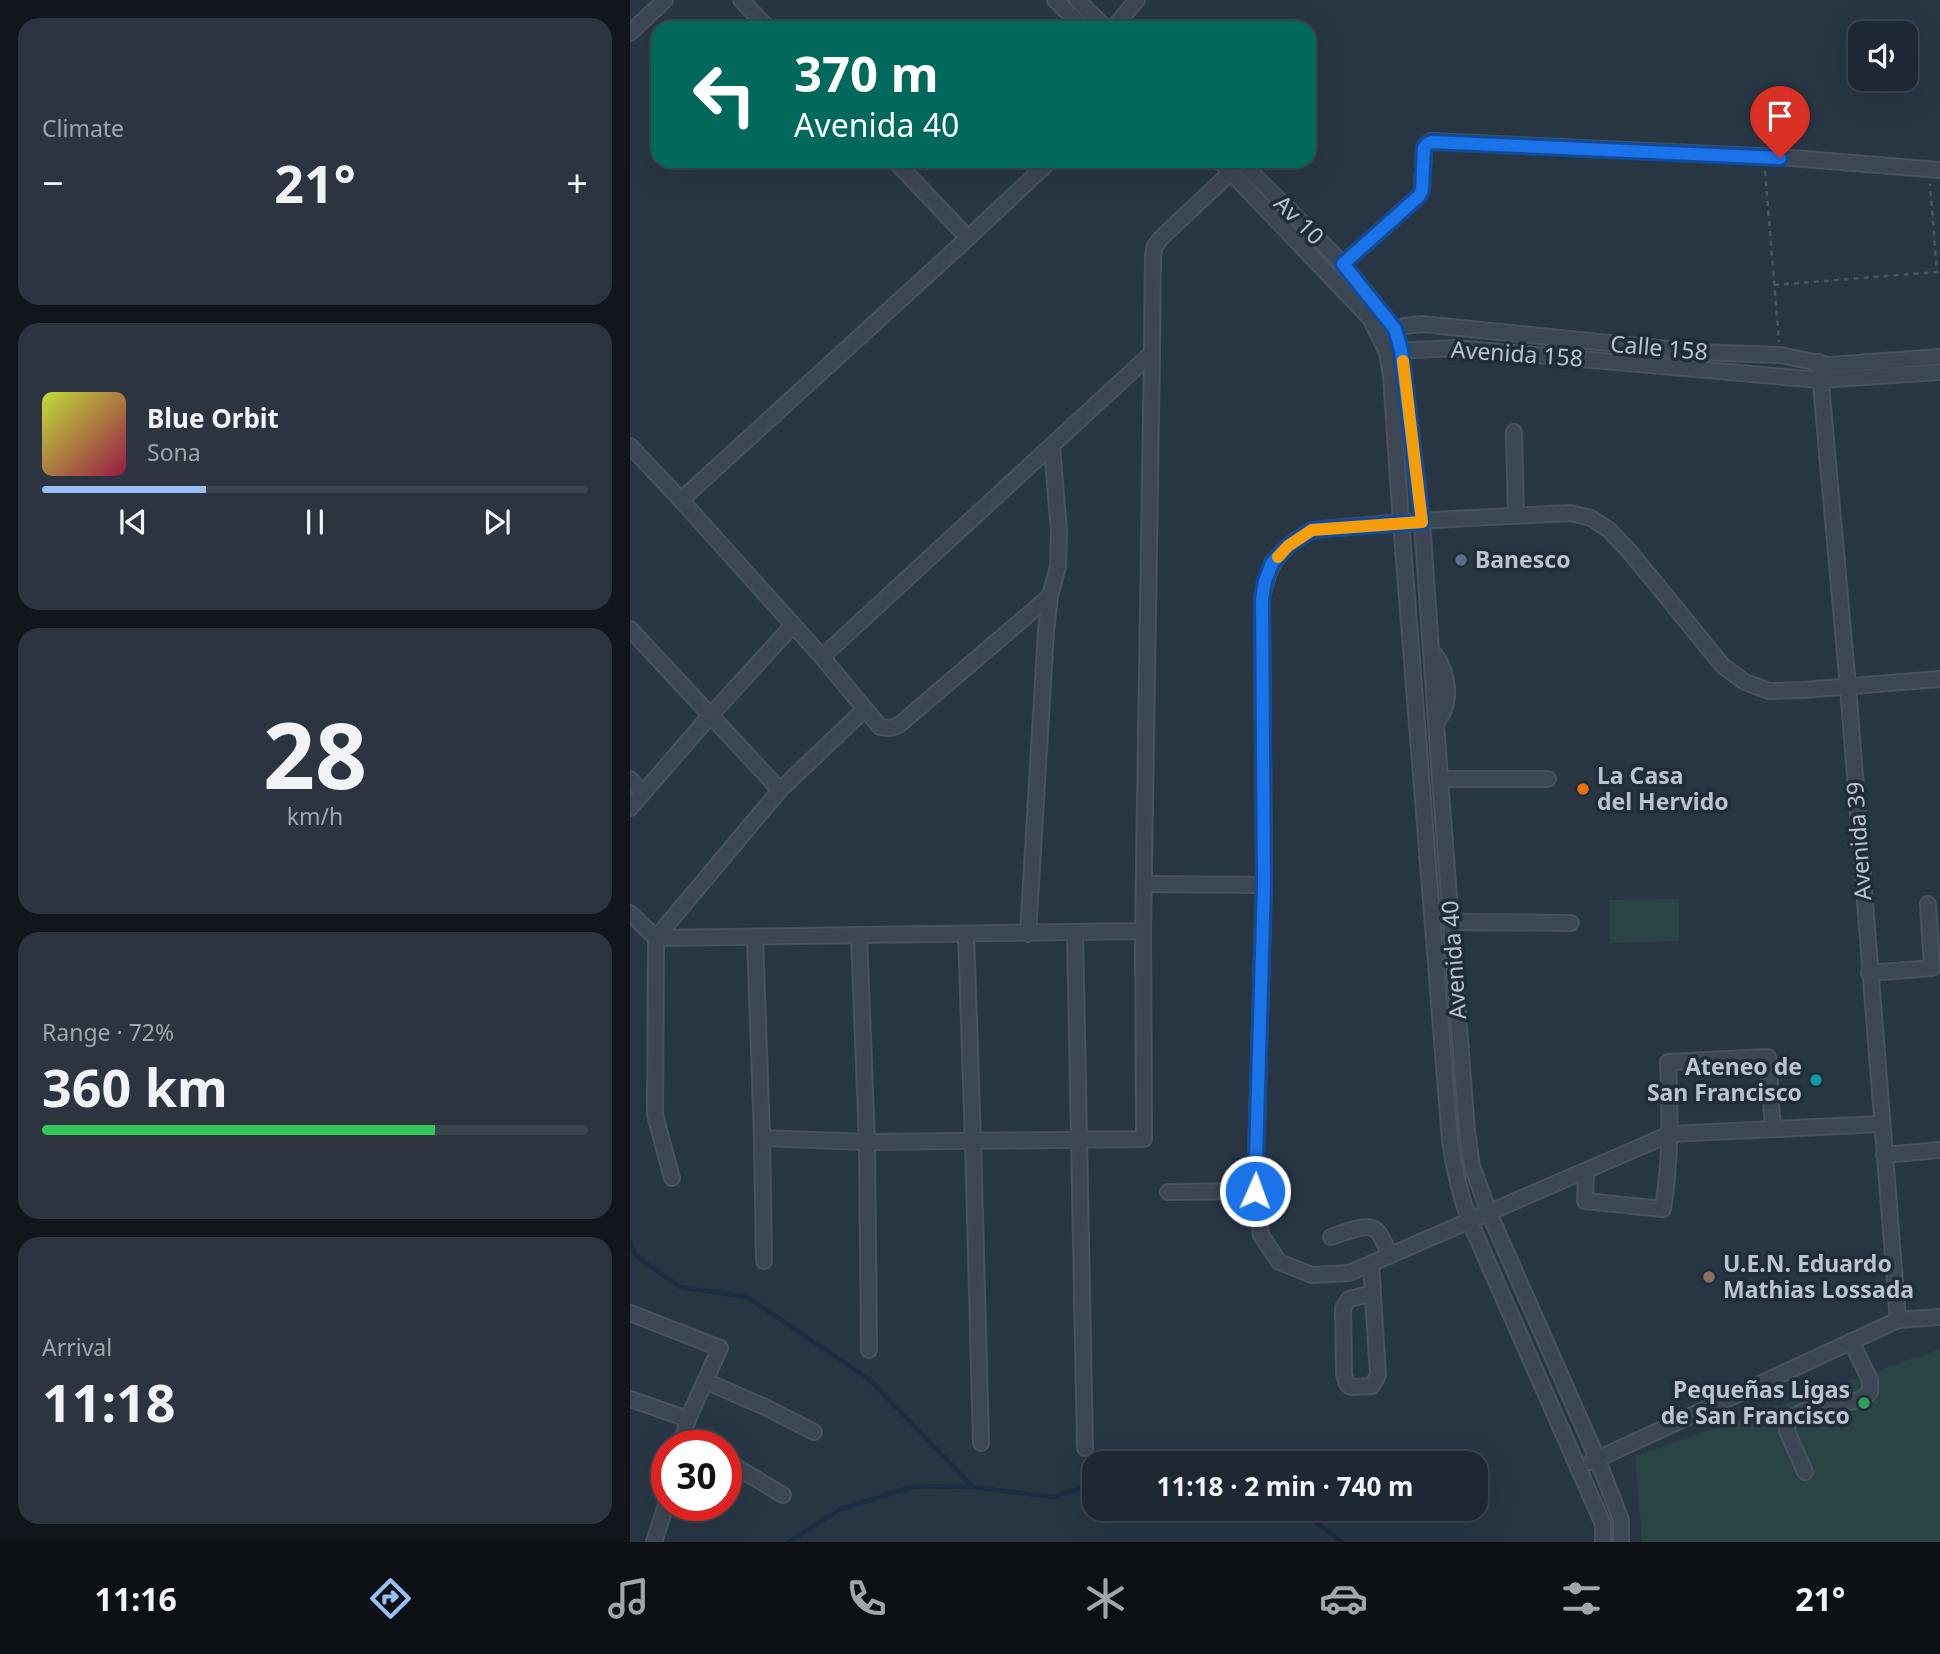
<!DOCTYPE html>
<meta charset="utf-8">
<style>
:root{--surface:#1e2833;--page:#2b343f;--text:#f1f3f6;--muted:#a1a6ac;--line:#3c444e;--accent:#96c0f6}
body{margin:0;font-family:"Noto Sans",sans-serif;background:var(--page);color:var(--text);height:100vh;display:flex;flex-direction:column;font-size:26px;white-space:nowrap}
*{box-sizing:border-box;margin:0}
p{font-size:23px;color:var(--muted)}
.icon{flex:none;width:38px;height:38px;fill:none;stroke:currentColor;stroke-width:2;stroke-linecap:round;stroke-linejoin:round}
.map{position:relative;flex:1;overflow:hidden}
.sheet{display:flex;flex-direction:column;gap:18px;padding:18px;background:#10161c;width:630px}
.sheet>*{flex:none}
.top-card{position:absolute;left:21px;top:21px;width:665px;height:147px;border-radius:21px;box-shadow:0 7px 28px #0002,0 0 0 2px var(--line);background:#00695c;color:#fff;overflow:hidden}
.tools{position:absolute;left:1218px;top:21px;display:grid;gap:14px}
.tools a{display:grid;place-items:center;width:70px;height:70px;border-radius:14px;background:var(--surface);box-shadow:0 7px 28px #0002,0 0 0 2px var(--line);font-size:35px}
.speed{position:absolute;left:21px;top:1430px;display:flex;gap:14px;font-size:35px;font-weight:700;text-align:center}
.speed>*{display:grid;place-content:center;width:91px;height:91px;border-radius:50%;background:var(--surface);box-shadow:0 7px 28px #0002,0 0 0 2px var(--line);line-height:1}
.speed .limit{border:10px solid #d22;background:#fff;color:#111}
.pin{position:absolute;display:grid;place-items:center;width:60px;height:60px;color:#fff;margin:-72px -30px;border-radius:50% 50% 50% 0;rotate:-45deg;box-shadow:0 0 7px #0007}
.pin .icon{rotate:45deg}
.me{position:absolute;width:77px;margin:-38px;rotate:2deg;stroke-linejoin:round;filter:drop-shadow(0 0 5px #0008)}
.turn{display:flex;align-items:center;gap:24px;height:147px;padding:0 28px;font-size:32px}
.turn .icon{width:91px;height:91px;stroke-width:2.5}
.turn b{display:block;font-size:49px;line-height:60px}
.big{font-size:52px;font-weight:700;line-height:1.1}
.sheet .widget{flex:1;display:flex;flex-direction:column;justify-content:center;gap:10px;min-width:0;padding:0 24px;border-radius:21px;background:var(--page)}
.sheet .dial{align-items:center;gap:0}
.dial b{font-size:91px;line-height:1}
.song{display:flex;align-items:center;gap:21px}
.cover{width:84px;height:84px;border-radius:10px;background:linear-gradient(135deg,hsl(70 70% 55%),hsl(340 70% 35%))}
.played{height:7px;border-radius:4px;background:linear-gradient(90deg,var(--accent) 30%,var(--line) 30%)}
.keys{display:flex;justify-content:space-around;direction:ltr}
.heat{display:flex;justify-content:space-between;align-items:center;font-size:38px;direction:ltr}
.charge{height:10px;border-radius:5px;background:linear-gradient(90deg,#34c759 72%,var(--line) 0)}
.trip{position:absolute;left:452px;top:1451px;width:406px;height:70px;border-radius:21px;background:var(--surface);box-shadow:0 7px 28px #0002,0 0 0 2px var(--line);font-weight:700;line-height:70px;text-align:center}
.menu{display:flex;height:112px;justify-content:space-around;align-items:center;background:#0c1014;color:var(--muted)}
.menu .icon{width:49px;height:49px}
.menu .current{color:var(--accent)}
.menu b{font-size:32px;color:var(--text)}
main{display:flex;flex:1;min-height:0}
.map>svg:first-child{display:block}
.green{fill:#2a4344}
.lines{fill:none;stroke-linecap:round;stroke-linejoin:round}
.stream{stroke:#1b2d42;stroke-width:4.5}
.minor-casing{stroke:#495360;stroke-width:18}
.path{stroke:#445c5c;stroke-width:2.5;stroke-dasharray:5 5;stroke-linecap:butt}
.minor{stroke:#3d4753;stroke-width:14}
.route-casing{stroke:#114b97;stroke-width:18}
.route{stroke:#1a73e8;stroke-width:12}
.slow{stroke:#f59e0b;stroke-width:12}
.service-dot{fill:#5c6f8a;stroke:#212c39;stroke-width:2.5}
.food-dot{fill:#e8710a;stroke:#212c39;stroke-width:2.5}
.culture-dot{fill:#0f9aa8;stroke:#212c39;stroke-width:2.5}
.education-dot{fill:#8d6e63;stroke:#212c39;stroke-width:2.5}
.leisure-dot{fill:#2e9e5b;stroke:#212c39;stroke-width:2.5}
.labels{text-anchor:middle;stroke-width:7;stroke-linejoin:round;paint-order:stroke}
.street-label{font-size:23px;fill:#bac2cd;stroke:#212c39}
.poi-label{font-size:23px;font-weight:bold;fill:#bac2cd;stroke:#212c39;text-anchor:start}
</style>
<main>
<section class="sheet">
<div class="widget"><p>Climate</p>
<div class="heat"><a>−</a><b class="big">21°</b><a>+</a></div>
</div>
<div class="widget">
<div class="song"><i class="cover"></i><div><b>Blue Orbit</b><p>Sona</p></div></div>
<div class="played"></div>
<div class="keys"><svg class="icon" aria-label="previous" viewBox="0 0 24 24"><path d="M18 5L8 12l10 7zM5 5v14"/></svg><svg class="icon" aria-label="pause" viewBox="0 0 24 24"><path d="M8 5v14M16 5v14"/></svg><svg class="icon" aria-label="next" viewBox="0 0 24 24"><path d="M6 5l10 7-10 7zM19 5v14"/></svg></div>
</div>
<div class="widget dial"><b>28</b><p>km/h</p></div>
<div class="widget"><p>Range · 72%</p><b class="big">360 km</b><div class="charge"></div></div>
<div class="widget"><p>Arrival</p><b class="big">11:18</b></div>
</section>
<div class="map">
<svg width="1310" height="1542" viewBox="0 0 1310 1542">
<rect width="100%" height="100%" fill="#283644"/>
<g class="green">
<path d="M1049 899V941L980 943 979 900Z"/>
<path d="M1310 1349V1542H1012L1005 1456Z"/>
</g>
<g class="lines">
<g class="stream">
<path d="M0 1242 5 1255 50 1287 117 1297 239 1379 343 1487 423 1497 464 1484"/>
<path d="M555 1463 583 1458 592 1463"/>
<path d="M667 1508 712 1542"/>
<path d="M159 1542 211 1509 285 1486 343 1487"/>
</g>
<defs>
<g id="minor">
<path d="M111 0 138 28"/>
<path d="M425 0 454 28"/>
<path d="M447 0 476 28"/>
<path d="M483 28 507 0"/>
<path d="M0 33 35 0"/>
<path d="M590 161 740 318 757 352 761 376 771 522 820 1141C824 1169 830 1195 840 1222L973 1524V1542"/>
<path d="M610 161 713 264 765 329 771 350 792 522 810 779 837 1132 842 1166 859 1213 967 1458 991 1520V1542"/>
<path d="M338 238 420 161"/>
<path d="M713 264 789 196 792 190 794 148 797 144 801 141 1150 157 1310 170"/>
<path d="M759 332 774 326 792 324 1067 352 1150 355 1199 365 1310 357"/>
<path d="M765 351 825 348 1189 380 1310 372"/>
<path d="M1189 362 1218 687 1268 1320"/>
<path d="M884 432 886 516"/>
<path d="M0 446 51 500 338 238 265 161"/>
<path d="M51 500 192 657 250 727 260 728 269 725 420 596"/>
<path d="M0 629 150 790"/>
<path d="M805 655C818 672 823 704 807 721"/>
<path d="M192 657 522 353 523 255 525 246 531 238 601 172"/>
<path d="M235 709 150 790 26 938 513 931"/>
<path d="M0 779 13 793"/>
<path d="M810 779H918"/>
<path d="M0 808 80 716 163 625"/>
<path d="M514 884 634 885"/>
<path d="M0 913 26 938 25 1115 42 1178"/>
<path d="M821 922 941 923"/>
<path d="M445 932 455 1448"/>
<path d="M336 934 343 1141 351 1443"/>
<path d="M398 934 416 631 420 596 428 567 429 532 422 446"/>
<path d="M229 936 237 1142 239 1350"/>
<path d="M125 937 132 1138 134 1261"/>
<path d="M1239 973 1302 968 1298 904"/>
<path d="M1251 1124 1040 1134 719 1273 682 1275 649 1262 631 1235 625 1191 634 885 632 599C638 565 648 549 679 532 690 527 714 528 726 526 798 519 869 517 940 513L961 518 979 530 1000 552 1093 666 1115 682 1139 691 1173 690 1310 679"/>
<path d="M132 1138 237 1142 514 1139 513 931 522 353"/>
<path d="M1254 1155 1310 1150"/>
<path d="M956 1171 955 1201 1033 1209C1041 1160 1040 1111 1038 1062L1138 1057 1143 1129"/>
<path d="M538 1192 625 1191"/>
<path d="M701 1237C711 1234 737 1222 746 1230 752 1235 757 1249 760 1256"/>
<path d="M741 1264 748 1375 742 1386 721 1387 717 1384 714 1374 713 1308 719 1299 743 1293"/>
<path d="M0 1313 90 1348 58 1419 51 1446"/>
<path d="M75 1381 135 1407 184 1432"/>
<path d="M0 1399 58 1419"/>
<path d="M961 1462 1268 1320 1310 1317"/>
<path d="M96 1463 103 1465 153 1495"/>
<path d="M1175 1472 1157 1431V1422C1167 1407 1206 1405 1225 1401L1233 1398 1240 1392V1380L1221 1341"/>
<path d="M24 1542 37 1502"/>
</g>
</defs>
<use href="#minor" class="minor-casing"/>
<g class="path">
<path d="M1135 171 1149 342"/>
<path d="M1144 285 1307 272 1300 184"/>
</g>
<use href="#minor" class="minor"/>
</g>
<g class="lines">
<defs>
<path id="route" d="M625 1191 634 885 632 599 635 581 642 563 658 546 682 530 792 522 771 350 765 329 713 264 789 196 792 190 794 148 797 144 801 142 1150 158"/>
</defs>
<use href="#route" class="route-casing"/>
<use href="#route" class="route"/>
<path class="slow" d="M648 557 658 546 682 530 792 522 773 361"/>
</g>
<circle class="service-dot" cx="831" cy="560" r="7"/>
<circle class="food-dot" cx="953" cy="789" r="7"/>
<circle class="culture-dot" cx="1186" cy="1080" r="7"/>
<circle class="education-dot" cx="1079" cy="1277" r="7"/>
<circle class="leisure-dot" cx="1234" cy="1403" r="7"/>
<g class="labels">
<g class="street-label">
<text transform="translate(669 220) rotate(45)" y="8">Av 10</text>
<text transform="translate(1029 348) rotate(5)" y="8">Calle 158</text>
<text transform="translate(887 354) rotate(4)" y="8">Avenida 158</text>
<text transform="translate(1229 841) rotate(-94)" y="8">Avenida 39</text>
<text transform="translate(824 960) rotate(-94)" y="8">Avenida 40</text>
</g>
<g class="poi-label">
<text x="845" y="568">Banesco</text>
<text x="967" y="784">La Casa<tspan x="967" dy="26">del Hervido</tspan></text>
<text x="1172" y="1075" text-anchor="end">Ateneo de<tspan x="1172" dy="26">San Francisco</tspan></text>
<text x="1093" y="1272">U.E.N. Eduardo<tspan x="1093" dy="26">Mathias Lossada</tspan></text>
<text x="1220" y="1398" text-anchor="end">Pequeñas Ligas<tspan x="1220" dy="26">de San Francisco</tspan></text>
</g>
</g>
</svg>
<div class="tools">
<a><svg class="icon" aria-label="sound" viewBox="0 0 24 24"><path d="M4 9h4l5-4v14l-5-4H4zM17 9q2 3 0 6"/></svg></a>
</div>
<div class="speed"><div class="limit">30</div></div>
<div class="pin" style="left:1150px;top:158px;background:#d93025"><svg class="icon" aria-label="arrive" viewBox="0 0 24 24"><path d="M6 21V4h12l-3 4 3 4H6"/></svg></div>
<svg class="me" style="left:625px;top:1191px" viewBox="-20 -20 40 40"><circle r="17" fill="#1a73e8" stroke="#fff" stroke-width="3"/><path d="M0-11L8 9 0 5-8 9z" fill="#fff"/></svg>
<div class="trip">11:18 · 2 min · 740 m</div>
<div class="top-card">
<div class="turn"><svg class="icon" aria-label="left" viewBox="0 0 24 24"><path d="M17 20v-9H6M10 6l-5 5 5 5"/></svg><div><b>370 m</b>Avenida 40</div></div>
</div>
</div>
</main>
<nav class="menu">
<b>11:16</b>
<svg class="icon current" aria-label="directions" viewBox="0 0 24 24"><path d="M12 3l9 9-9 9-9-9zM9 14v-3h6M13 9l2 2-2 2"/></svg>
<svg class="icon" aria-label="music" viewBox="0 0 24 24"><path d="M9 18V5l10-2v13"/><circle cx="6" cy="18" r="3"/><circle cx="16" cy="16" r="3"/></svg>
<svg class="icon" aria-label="phone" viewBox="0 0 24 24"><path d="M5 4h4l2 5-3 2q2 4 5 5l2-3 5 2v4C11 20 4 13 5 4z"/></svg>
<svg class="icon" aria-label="climate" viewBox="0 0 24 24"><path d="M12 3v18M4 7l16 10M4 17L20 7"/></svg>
<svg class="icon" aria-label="car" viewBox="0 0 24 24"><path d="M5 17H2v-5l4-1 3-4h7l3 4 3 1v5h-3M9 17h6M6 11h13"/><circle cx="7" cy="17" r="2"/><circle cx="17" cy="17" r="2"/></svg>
<svg class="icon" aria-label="filters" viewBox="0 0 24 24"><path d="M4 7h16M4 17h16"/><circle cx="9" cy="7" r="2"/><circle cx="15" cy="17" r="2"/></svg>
<b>21°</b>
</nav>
